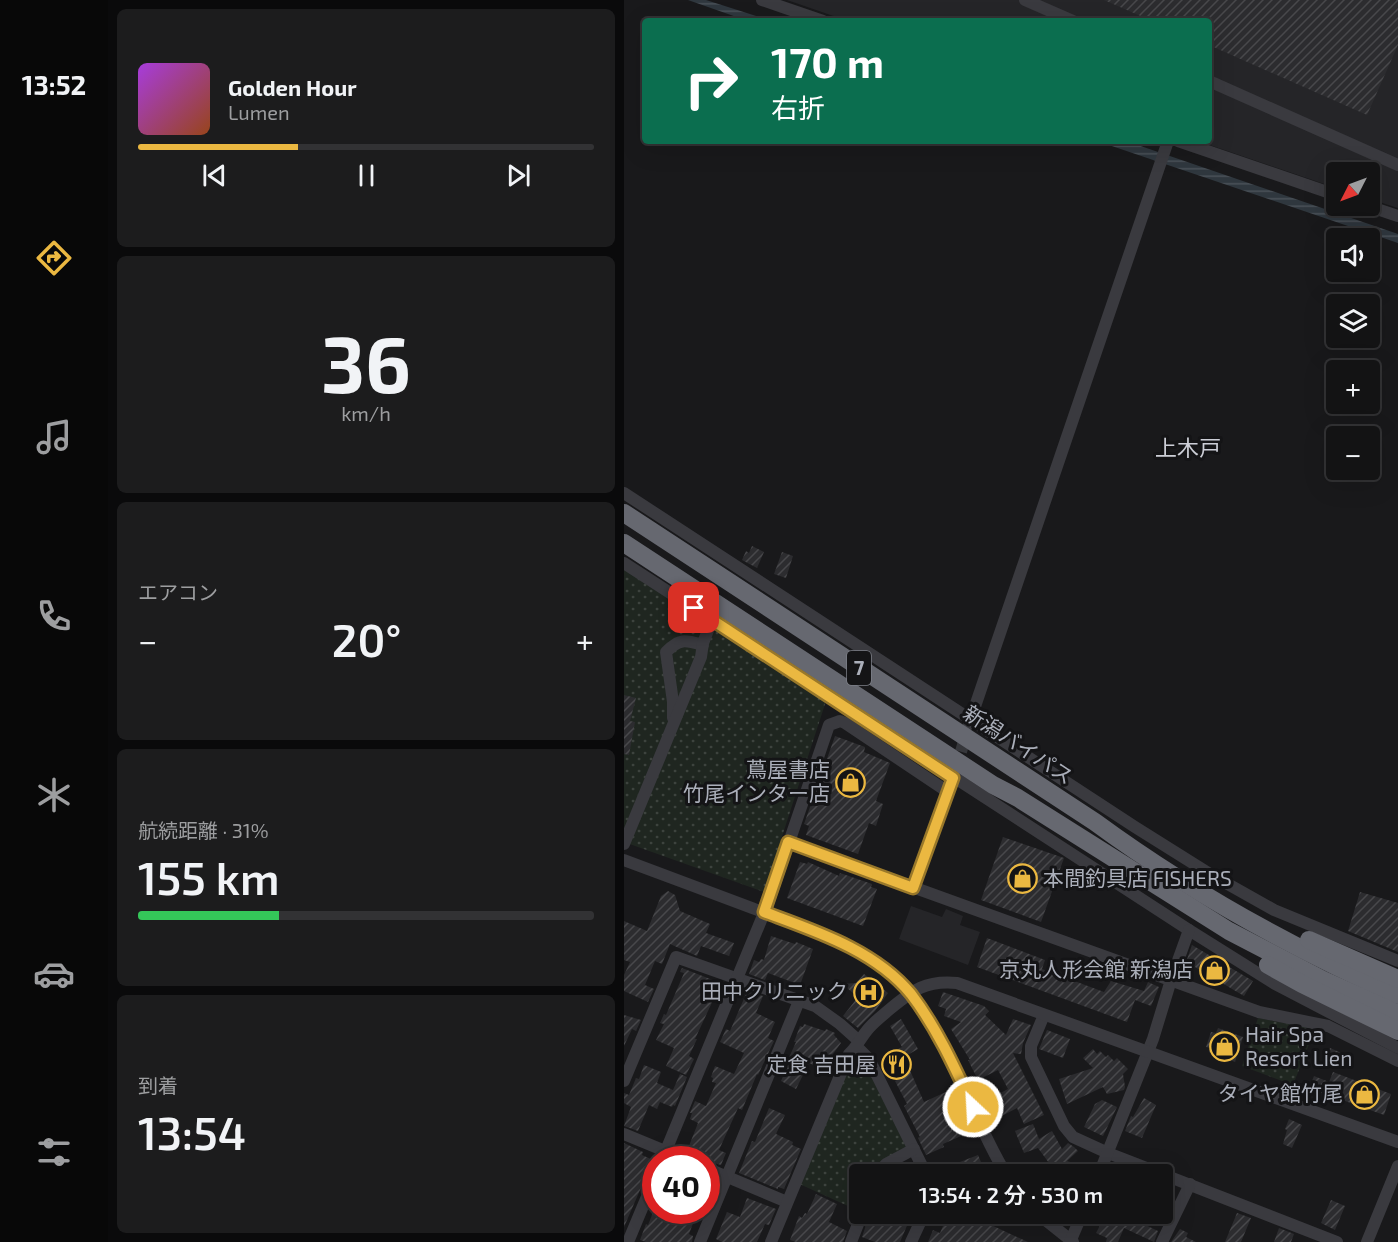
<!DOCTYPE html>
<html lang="ja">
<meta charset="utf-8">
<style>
:root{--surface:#131314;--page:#1c1c1d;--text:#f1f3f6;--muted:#9d9ea0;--line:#323234;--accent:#ebb841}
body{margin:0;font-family:"Exo 2","Noto Sans JP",sans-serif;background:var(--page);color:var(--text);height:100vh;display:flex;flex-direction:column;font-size:22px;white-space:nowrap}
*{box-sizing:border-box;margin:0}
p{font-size:20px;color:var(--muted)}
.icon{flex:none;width:33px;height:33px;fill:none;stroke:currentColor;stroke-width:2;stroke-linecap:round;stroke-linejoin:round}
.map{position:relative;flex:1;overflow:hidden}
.drawer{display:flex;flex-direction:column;gap:9px;padding:9px;background:#0a0a0b;width:516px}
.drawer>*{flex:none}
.top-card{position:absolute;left:18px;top:18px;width:570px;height:126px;border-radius:6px;box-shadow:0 6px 24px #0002,0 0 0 2px var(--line);background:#0b6e4f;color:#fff;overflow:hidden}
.needle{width:39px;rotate:228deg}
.buttons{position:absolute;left:702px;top:162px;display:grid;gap:12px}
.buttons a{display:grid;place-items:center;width:54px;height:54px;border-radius:6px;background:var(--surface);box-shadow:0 6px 24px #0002,0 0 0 2px var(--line);font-size:30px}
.speed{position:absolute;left:18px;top:1146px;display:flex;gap:12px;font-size:30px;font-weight:700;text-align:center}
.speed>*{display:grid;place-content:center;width:78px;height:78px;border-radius:50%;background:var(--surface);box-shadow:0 6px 24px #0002,0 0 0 2px var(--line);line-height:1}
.speed .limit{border:9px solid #d22;background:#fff;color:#111}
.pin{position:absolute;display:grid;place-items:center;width:51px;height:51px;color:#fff;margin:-26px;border-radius:12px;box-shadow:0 3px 9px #0006}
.me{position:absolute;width:66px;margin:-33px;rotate:335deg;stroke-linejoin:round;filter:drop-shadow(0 0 4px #0008)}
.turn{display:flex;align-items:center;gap:21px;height:126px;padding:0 30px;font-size:27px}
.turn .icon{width:78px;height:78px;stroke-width:2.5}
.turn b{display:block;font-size:42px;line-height:51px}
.big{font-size:45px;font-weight:600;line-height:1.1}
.drawer .widget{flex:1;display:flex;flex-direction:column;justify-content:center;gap:9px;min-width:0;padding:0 21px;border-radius:9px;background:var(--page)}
.drawer .dial{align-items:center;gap:0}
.dial b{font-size:78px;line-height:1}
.song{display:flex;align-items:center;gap:18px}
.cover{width:72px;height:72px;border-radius:9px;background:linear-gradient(135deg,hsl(280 70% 55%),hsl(20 70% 35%))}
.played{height:6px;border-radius:3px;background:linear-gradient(90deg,var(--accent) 35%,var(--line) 35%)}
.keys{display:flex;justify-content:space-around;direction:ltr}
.heat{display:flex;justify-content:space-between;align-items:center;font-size:33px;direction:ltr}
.charge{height:9px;border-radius:4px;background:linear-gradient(90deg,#34c759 31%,var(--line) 0)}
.trip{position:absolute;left:225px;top:1164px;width:324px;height:60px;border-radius:6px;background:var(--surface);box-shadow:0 6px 24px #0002,0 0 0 2px var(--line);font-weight:600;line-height:60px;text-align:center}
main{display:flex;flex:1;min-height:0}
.menu{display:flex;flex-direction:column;width:108px;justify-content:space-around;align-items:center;background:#080808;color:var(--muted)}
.menu .icon{width:42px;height:42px}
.menu .current{color:var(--accent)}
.menu b{font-size:27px;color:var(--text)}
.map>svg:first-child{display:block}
.built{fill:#252528}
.park{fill:url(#park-dots)}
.water{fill:url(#water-rules)}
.building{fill:url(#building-hatch)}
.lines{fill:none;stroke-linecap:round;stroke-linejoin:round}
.minor-tunnel{stroke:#36373b;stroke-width:12;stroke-dasharray:12 6;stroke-linecap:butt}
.minor{stroke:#3a3a3f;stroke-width:12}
.highway{stroke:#666870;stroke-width:18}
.route-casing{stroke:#99782a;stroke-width:15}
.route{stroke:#ebb841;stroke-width:10}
.labels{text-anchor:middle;stroke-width:6;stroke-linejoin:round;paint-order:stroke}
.shield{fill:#141416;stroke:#7e8089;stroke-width:1.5}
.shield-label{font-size:20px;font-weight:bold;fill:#abafba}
.street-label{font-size:21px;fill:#abafba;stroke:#141416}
.poi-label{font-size:21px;fill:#abafba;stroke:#141416;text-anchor:end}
.neighbourhood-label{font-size:22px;fill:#ccced6;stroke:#141416}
</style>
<main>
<nav class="menu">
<b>13:52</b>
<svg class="icon current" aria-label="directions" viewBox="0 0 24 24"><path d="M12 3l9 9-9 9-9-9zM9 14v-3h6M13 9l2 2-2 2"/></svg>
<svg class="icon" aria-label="music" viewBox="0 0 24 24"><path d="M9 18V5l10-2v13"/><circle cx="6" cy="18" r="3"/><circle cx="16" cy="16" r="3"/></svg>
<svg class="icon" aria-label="phone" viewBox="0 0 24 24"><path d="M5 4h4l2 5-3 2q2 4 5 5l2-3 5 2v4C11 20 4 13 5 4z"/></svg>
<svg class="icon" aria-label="climate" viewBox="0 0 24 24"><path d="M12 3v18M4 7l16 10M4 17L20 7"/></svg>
<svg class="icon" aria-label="car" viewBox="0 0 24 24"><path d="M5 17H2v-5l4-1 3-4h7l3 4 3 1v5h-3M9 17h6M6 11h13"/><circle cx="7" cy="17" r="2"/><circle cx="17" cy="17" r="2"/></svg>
<svg class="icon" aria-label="filters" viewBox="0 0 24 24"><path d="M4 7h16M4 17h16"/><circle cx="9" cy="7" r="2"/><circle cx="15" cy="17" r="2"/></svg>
</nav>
<section class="drawer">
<div class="widget">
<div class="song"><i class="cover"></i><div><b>Golden Hour</b><p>Lumen</p></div></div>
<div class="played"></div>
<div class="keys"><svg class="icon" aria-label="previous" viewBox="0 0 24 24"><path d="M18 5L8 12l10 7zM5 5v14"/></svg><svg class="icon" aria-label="pause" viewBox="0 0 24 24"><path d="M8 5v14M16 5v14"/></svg><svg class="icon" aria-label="next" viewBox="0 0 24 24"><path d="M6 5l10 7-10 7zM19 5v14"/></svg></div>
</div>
<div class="widget dial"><b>36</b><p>km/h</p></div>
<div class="widget"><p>エアコン</p>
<div class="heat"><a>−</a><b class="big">20°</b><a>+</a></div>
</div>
<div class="widget"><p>航続距離 · 31%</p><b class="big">155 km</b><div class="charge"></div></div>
<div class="widget"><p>到着</p><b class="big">13:54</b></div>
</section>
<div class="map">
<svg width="774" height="1242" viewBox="0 0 774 1242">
<defs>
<pattern id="park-dots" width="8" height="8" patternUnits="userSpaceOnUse" patternTransform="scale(1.5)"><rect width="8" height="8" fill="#1f2620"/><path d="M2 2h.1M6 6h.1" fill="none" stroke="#3d433e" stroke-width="1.8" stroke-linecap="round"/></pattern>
<pattern id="water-rules" width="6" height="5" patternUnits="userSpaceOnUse" patternTransform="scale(1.5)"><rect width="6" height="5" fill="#2f373e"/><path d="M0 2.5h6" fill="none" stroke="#4a5158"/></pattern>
<pattern id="building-hatch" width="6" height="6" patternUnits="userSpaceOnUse" patternTransform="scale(1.5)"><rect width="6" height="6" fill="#2c2c2f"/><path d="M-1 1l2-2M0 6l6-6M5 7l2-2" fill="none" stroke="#48484b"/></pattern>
</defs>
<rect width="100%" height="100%" fill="#19191b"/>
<g class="built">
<path d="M163 0H774V208L746 199V172H712V188L574 141H585V21H224Z"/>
<path d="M287 906 318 917 322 909 339 916 336 925 356 932 344 965 275 939Z"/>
</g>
<g class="park">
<path d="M0 569 202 701 140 892 0 842Z"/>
<path d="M634 1018 691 1029 669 1085 618 1066Z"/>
<path d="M245 1059 290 1149 254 1174H236L235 1211 171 1182 220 1064Z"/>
</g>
<g class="water">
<path d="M64 0H82L148 21H124Z"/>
<path d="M473 141H502L774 234V243Z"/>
</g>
<g class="building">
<path d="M480 0H774V45L743 115 585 45V21H528Z"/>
<path d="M128 546 140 552 133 568 118 560 122 551 125 553Z"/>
<path d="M158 552 169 556 162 578 150 574Z"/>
<path d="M0 695 12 698 6 721 11 722 5 755 0 754Z"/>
<path d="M211 736 241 747 240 752 266 763 252 801 259 804 252 826 245 823 234 854 182 835 185 826 180 824Z"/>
<path d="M379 837 440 858 417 922 357 900Z"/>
<path d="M176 862 183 864 184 862 215 876 216 873 248 884 247 887 253 889 239 926 163 898Z"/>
<path d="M44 891 51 895 56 911 86 924 82 933 110 943 105 956 77 946 73 956 46 944 38 964 31 961 21 985 30 989 24 1002 0 991V975L6 962 0 960V921L23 931 37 896Z"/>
<path d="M736 892 774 903V952L724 931Z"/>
<path d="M147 936 171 944 172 942 189 949 176 985 144 973 141 980 125 974 130 960 135 962 137 959 140 960Z"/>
<path d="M363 938 421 960 418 969 480 992 487 981 520 991 524 982 535 987 527 1006 511 1000 503 1022 353 967Z"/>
<path d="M568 945 629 981 620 996 571 967 565 978 558 974Z"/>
<path d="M58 968 99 984 93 997 91 996 71 1039H73L65 1056 70 1059 62 1075 42 1066 50 1048 32 1040 40 1024 36 1023 40 1014 42 1015 60 973 56 972Z"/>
<path d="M240 974 264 993 251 1011 234 1028 219 1016 234 997 218 984 232 983Z"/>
<path d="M125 992 139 996 132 1013 151 1022 144 1038 150 1041 134 1075 133 1074 118 1110 114 1108 95 1150 102 1153 97 1165 79 1160 63 1151 74 1123 66 1119 68 1113H66L71 1101 82 1106 92 1083 88 1082 89 1078 87 1077 91 1066 110 1074 120 1053 96 1042 102 1029 106 1031 122 994 124 995Z"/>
<path d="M319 992 360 1006 365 1011 361 1015 382 1035 389 1019 407 1025 399 1043 397 1054 389 1053 420 1115 400 1124 393 1108 372 1119 363 1100 384 1089 374 1070 354 1080 344 1060H346L327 1029 337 1022 320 1016 322 1009 314 1006Z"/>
<path d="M0 1015 17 1020 12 1031 8 1029 0 1046Z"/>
<path d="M277 1019 294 1049 280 1057 300 1102 326 1090 333 1103 323 1107 337 1136 319 1144 320 1147 302 1155 294 1138 296 1137 280 1106 283 1104 271 1081 273 1080 269 1071 277 1058 275 1059 267 1053 278 1047 266 1026Z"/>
<path d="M180 1024 201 1031 202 1029 211 1033 210 1035 217 1043 209 1054 203 1071 185 1063 172 1089 157 1081 165 1063 163 1062 172 1042H170L176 1026 179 1027Z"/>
<path d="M594 1028 619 1037 611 1062 585 1052 586 1048 582 1047 587 1032 592 1033Z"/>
<path d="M423 1030 446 1039 439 1058 415 1049Z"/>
<path d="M706 1048 720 1054 716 1065 702 1060Z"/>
<path d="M469 1049 473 1054 476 1051 482 1057 484 1055 490 1061 493 1058 504 1069 499 1074 501 1087 500 1090 483 1094 479 1087 443 1104 435 1079 469 1068 459 1058Z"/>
<path d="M20 1065 37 1072 33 1083 49 1090 56 1074 63 1077 51 1106 49 1105 48 1107 36 1102 33 1109 25 1105 14 1131 0 1126 7 1107 0 1103V1093L5 1095 12 1078 15 1079Z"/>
<path d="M709 1072 767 1094 760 1115 685 1088 690 1076 705 1082Z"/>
<path d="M520 1098 532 1105 518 1138 501 1131 507 1116 509 1117Z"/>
<path d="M478 1100 493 1107 479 1136 460 1127 471 1104Z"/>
<path d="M145 1108 161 1115 152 1134 169 1142 168 1145 177 1149 160 1189 154 1187V1189L115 1173 128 1141 131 1142Z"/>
<path d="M665 1119 678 1125 668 1148 659 1144 663 1130 661 1129Z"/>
<path d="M409 1124 415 1139 428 1131 438 1149 444 1143 450 1147 454 1151 443 1161 468 1169 467 1174H433L414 1148 400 1153 391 1131Z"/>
<path d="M0 1143 19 1152 18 1155 29 1160 0 1227Z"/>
<path d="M354 1155 362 1174H310V1172Z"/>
<path d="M279 1164 291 1170 293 1174H273Z"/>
<path d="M192 1194 213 1204 205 1222 223 1231 219 1242H172L166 1240 175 1216 178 1218 181 1213 183 1214Z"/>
<path d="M123 1198 152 1209 145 1225 141 1224 133 1242H98L92 1239 103 1212 116 1217Z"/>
<path d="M707 1200 721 1206 711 1230 697 1223Z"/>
<path d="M30 1210H53L71 1218 65 1234 69 1236 68 1242H22L16 1240 22 1224 24 1225Z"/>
<path d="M613 1213 627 1218 617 1242H601Z"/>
<path d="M252 1214H288L276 1242H251L238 1237 242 1225 244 1226 246 1222 248 1223Z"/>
<path d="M324 1214H354L352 1218 404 1242H304L309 1230 316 1233Z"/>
<path d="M482 1214H507L505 1217 534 1231 530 1242 500 1228 494 1242H482L483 1238 472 1233Z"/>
<path d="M655 1228 670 1234 667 1242H650Z"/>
<path d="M556 1229 564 1233 562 1237 572 1242H547Z"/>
</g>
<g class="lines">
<path class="minor-tunnel" d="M332 769 343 731"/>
<g class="minor">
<path d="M138 0 199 21"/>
<path d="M401 0 449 21"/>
<path d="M585 81 774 165"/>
<path d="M554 141 712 195"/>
<path d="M744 206 774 216"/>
<path d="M0 493 511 827 586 874 650 910 774 961"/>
<path d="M0 563 565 930 651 984 774 1048"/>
<path d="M49 718V702L42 652C56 638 61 640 79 645"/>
<path d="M345 724 544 141"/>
<path d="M164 842 635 1012 704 1026 774 1061"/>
<path d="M0 844 77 657 79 643 88 620"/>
<path d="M0 860C43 876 85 892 128 908 183 929 247 947 286 994 330 1047 347 1117 382 1174"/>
<path d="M289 887 327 784"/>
<path d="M420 1015 407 1046V1057L440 1126 449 1137 484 1153 713 1242"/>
<path d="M233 1047 245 1059 302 1174"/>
<path d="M0 1081 52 957 191 1006 216 1024 235 1041"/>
<path d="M0 1134 63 1160"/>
<path d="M38 1160 145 901 205 725 216 721 221 723 324 792"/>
<path d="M82 1168 163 1202"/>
<path d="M254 1174 262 1164 290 1149"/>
<path d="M475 1174 529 1039 547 980 565 930"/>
<path d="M414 1214 449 1242"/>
<path d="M4 1242 32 1175"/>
<path d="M76 1242 175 1001"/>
<path d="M147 1242 225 1054C233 1047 237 1037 245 1028 251 1021 259 1015 266 1009 289 990 302 980 333 983L774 1142"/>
<path d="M227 1242 238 1214"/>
<path d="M287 1242 300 1214"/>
<path d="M446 1242 458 1214"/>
<path d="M538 1242 566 1184"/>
<path d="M743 1242 774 1166"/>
</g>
<g class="highway">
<path d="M0 513 471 822C565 891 668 948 774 995"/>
<path d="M0 543 369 785 394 798 605 931 699 980 774 1014"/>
<path d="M685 940 774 979"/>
<path d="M644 965 678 984 774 1031"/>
</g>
</g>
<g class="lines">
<defs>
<path id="route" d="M70 608 329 778 289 888 164 842 140 912C191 931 251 950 287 994 313 1028 331 1068 349 1107"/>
</defs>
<use href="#route" class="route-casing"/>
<use href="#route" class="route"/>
</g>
<defs>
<symbol id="shop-ring" viewBox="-11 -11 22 22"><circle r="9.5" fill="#141416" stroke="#ebb841" stroke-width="1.5"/><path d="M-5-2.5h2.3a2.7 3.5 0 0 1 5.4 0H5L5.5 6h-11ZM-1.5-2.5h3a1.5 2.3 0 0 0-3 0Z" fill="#ebb841"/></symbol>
<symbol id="hospital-ring" viewBox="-11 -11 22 22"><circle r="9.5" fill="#141416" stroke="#ebb841" stroke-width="1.5"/><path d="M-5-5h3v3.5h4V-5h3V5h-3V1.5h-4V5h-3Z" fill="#ebb841"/></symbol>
<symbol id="restaurant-ring" viewBox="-11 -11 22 22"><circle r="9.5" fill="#141416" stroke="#ebb841" stroke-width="1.5"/><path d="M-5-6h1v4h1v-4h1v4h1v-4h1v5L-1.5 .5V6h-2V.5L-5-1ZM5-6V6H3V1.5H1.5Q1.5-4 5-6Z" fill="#ebb841"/></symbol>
</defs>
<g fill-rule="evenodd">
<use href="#shop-ring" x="210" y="766" width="33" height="33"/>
<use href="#shop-ring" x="382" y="862" width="33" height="33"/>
<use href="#shop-ring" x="574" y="954" width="33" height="33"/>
<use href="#hospital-ring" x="228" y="976" width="33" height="33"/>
<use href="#shop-ring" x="584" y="1030" width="33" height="33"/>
<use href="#restaurant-ring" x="256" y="1048" width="33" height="33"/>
<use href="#shop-ring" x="724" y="1078" width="33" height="33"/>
</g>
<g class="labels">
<rect class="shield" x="223" y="651" width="24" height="34" rx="4.5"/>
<g class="shield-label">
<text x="235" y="675">7</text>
</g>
<g class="street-label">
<text transform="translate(394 745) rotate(33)" y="7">新潟バイパス</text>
</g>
<g class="poi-label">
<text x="206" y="777">蔦屋書店<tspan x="206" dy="24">竹尾インター店</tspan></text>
<text x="419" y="886" text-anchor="start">本間釣具店 FISHERS</text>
<text x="569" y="977">京丸人形会館 新潟店</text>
<text x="224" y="999">田中クリニック</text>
<text x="621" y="1042" text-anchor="start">Hair Spa<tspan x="621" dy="24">Resort Lien</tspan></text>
<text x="252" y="1072">定食 吉田屋</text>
<text x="719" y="1101">タイヤ館竹尾</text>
</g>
<g class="neighbourhood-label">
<text x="564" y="456">上木戸</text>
</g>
</g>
</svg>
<div class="buttons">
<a><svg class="needle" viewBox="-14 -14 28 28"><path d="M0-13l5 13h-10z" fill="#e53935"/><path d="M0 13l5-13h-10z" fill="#9d9ea0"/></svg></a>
<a><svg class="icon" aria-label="sound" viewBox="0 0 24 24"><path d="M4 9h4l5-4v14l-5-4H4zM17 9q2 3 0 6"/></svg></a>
<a><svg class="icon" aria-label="layers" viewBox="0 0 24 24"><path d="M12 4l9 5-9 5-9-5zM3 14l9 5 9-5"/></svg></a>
<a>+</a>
<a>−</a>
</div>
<div class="speed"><div class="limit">40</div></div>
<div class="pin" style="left:70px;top:608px;background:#d93025"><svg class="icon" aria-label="arrive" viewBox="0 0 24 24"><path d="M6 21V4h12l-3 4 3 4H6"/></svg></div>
<svg class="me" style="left:349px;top:1107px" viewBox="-20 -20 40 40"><circle r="17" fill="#ebb841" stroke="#fff" stroke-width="3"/><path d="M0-11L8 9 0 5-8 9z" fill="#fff"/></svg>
<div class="trip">13:54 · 2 分 · 530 m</div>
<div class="top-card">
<div class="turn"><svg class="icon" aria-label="right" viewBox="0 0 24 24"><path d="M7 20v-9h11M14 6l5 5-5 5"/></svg><div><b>170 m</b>右折</div></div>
</div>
</div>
</main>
